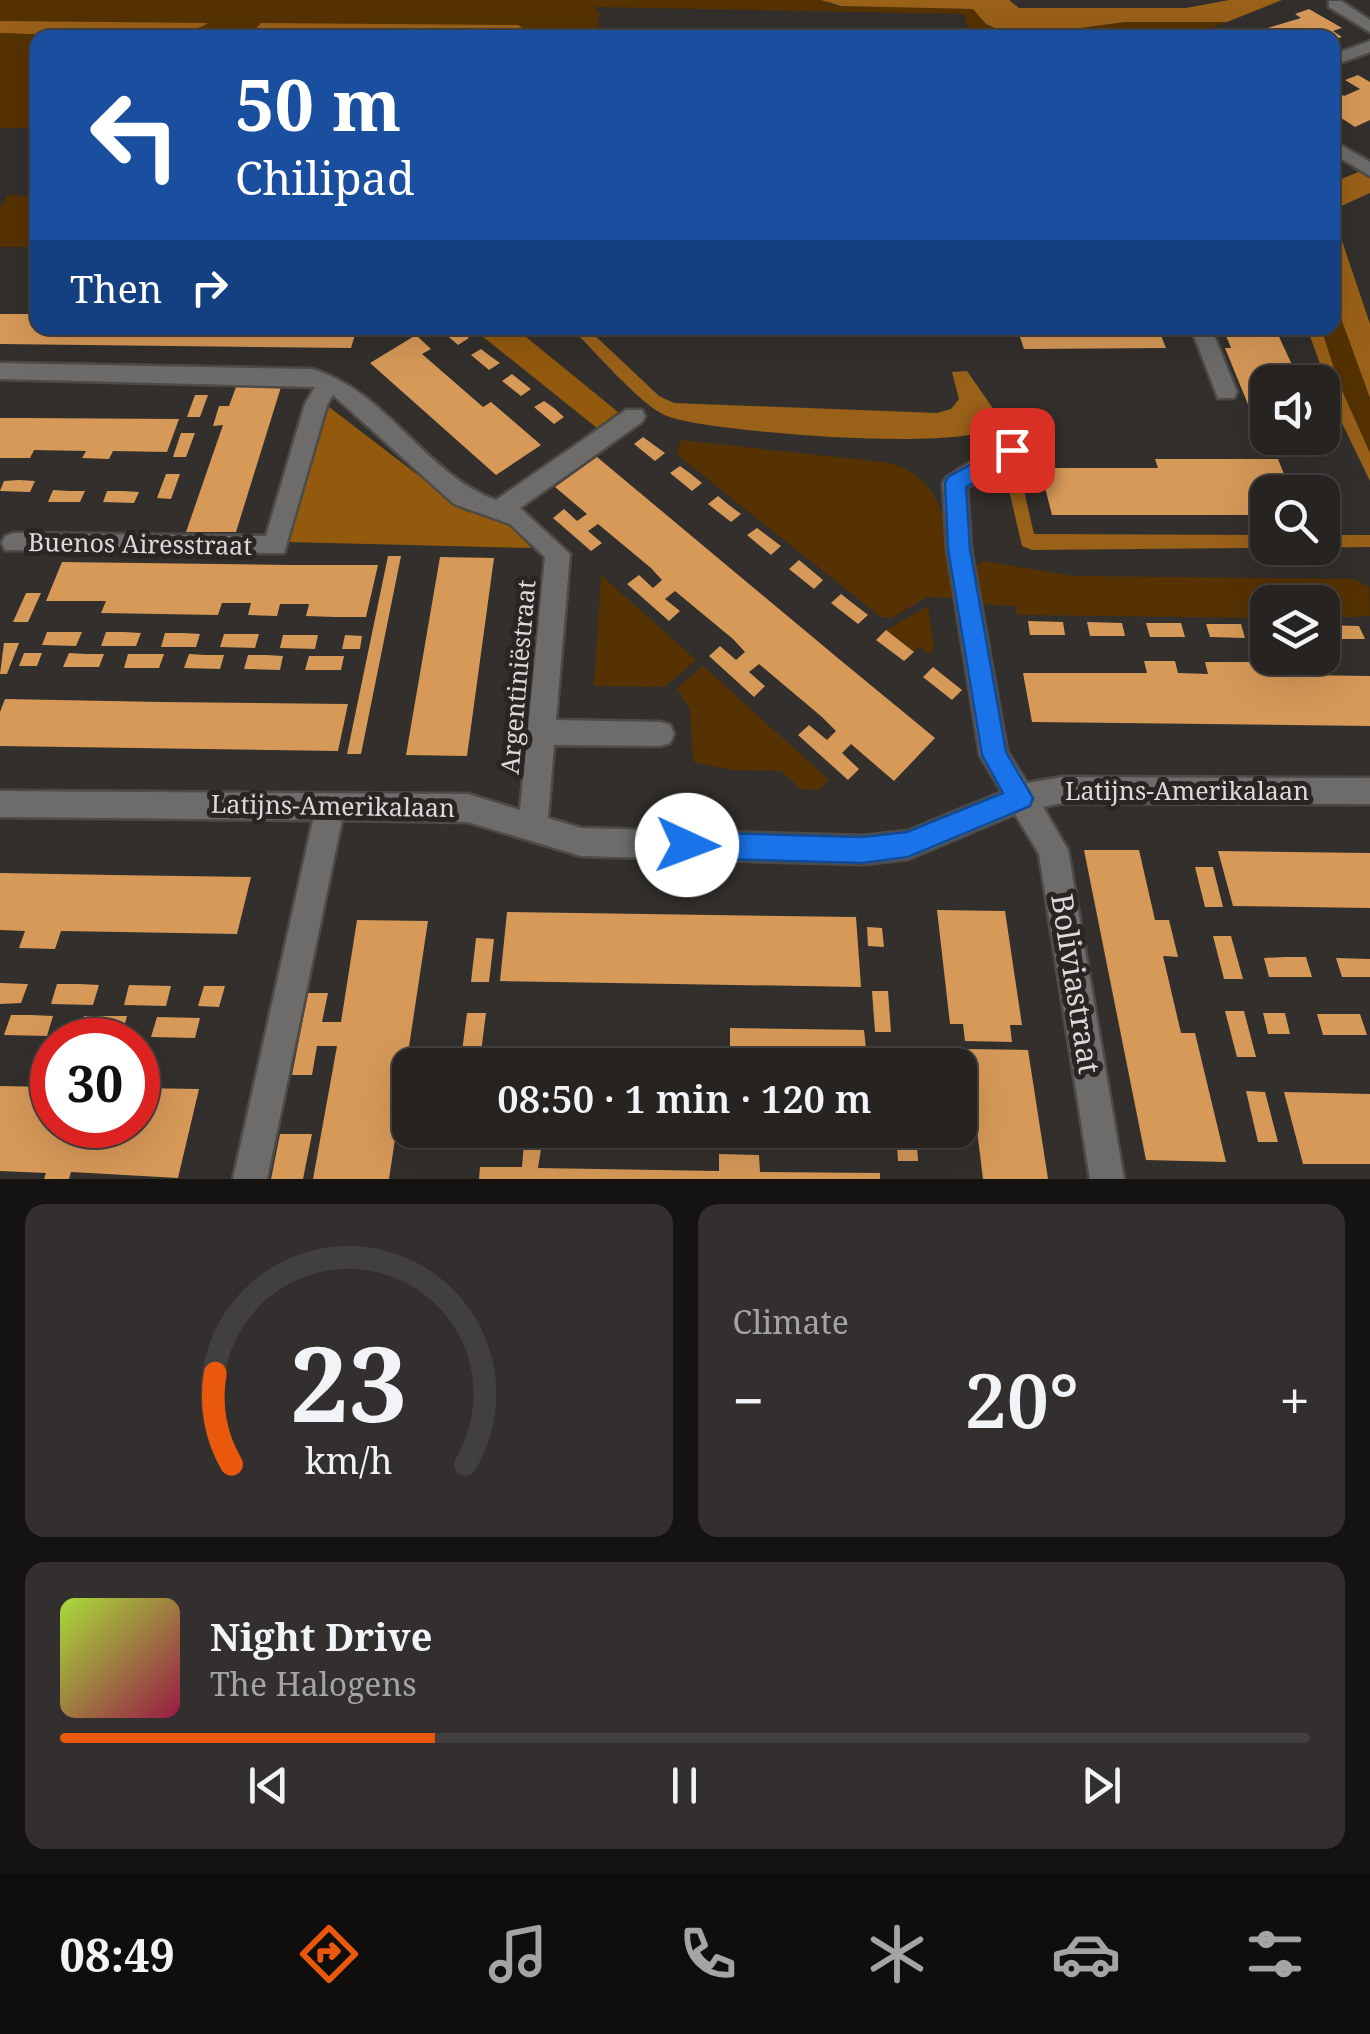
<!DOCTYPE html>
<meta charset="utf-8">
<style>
:root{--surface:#262321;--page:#322f2e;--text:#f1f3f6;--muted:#a4a4a5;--line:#42403f;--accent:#ea580c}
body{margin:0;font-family:"Noto Serif",serif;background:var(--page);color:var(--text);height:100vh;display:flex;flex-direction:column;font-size:38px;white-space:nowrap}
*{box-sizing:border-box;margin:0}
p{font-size:32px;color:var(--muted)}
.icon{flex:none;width:55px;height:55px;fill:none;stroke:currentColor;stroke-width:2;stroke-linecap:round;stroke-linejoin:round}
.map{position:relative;height:1179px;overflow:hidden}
.details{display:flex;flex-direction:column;gap:25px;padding:25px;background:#151312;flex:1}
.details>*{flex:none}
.guide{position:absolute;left:30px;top:30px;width:1310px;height:305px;border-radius:20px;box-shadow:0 10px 40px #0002,0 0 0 2px var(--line);background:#1a4fa0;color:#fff;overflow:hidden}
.buttons{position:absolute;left:1250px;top:365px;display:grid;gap:20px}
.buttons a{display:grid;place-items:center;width:90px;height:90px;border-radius:20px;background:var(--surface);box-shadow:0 10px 40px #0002,0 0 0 2px var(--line);font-size:50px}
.speed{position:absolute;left:30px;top:1018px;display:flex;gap:20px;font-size:50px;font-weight:700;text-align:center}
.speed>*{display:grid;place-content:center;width:130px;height:130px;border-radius:50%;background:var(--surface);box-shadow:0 10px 40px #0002,0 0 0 2px var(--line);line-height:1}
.speed .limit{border:15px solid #d22;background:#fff;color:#111}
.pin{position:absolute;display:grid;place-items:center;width:85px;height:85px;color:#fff;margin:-42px;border-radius:20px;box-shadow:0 5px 15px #0006}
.me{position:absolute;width:110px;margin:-55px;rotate:92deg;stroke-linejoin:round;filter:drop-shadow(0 0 8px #0008)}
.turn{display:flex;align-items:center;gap:35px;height:210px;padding:0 40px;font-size:45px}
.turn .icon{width:130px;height:130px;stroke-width:2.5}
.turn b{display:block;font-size:70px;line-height:85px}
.then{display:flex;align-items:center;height:95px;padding:0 40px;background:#0003;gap:20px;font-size:38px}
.big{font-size:75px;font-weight:600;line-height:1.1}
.details .widget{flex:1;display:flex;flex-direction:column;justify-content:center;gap:15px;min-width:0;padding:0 35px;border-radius:20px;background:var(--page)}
.details .dial{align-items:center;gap:0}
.dial svg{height:260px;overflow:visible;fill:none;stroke:var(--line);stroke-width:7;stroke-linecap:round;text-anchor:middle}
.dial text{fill:var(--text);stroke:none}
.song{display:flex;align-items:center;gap:30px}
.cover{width:120px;height:120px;border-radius:15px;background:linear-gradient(135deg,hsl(80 70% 55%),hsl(340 70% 35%))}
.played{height:10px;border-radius:5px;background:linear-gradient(90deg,var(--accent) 30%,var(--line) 30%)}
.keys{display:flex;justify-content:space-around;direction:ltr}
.heat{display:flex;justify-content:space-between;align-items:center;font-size:55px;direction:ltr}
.details .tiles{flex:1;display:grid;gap:25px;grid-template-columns:1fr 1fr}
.widget:last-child{grid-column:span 2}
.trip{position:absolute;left:392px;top:1048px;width:585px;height:100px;border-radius:20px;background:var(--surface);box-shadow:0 10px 40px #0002,0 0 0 2px var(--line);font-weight:600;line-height:100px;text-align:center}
.menu{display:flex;height:160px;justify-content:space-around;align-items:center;background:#0f0e0d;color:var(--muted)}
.menu .icon{width:70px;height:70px}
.menu .active{color:var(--accent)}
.menu b{font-size:45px;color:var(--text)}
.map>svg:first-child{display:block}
.green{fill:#563203}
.forest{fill:#935a0d}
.water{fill:#9a6119}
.building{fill:#d79958}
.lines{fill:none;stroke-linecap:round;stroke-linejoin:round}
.minor-casing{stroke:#4d4a48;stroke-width:5}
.minor{fill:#6d6c6a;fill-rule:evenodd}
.route{fill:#1a73e8;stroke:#114b97;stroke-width:2.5}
.labels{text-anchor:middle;stroke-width:10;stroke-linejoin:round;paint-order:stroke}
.street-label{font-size:25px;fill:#dcdad8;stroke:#282522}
.near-street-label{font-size:30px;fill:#dcdad8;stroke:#282522}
</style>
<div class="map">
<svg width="1370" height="1179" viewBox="0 0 1370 1179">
<rect width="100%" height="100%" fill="#322f2c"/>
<g class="green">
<path d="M0 0H828L830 5 841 6 974 9 986 24 1058 31 1125 22H1227L1184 37 970 38 964 14 597 7 596 12 600 13 597 37 38 38 37 128H0Z"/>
<path d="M8 195 37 196V247H0V208Z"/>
<path d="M1333 296 1370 398V453L1339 384 1321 328H1332Z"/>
<path d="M680 440 883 462C951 474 948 543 957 598L927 597 891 618 881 617 677 455Z"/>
<path d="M983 561 1074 576 1354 579 1369 587 1370 616 1323 619 1322 602H1268L1267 618 1017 615 1015 606 979 604 974 568Z"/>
<path d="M601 575 696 660 665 687 594 686Z"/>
<path d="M928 606 934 649 928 654 918 646 914 652 886 630Z"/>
<path d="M703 666 829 780 819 790 801 789 781 771 733 770 693 762 690 710 677 688Z"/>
</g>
<g class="forest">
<path d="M472 328H515L618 412 597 428Z"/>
<path d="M329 407 465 511 511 521 531 548 287 542Z"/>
</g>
<g class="water">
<path d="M821 0H1009L1019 8H1186L1229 0H1282L1227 22H1125L1058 31 1000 30 986 24 973 9 841 6Z"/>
<path d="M0 21 208 23C186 42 39 34 0 33Z"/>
<path d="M261 23 518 25 524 29 523 38 249 36Z"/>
<path d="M1370 167V193L1339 207 1333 214 1370 324V398L1333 296 1332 183Z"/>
<path d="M571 328H587L659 396 674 403 937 413 951 409 959 399 952 372 967 371 992 407 993 426C973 453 705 432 667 416 641 406 593 349 571 328Z"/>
<path d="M1307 328H1321L1339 384 1370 453V481L1341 421Z"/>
<path d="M1019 469 1034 534 1267 535 1268 548H1322L1323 535H1370V547L1032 550 1022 546 1005 473Z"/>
</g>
<g class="building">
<path d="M1309 9 1342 28 1333 31 1342 37 1332 40 1321 36 1250 38 1255 35 1251 33 1301 18 1295 14Z"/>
<path d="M1358 75 1370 82V120L1355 127 1332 112V89L1344 96 1360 89 1345 80Z"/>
<path d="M0 314H38V328H357L351 348 0 344Z"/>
<path d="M445 328H456L469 338 458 345 441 330Z"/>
<path d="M1017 328H1158L1166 348 1024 349Z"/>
<path d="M1223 328H1275L1300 382H1268V438H1325L1329 446H1265L1225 348H1231Z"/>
<path d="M416 335 431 349 422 354 483 407 491 402 541 445 496 475 370 363Z"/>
<path d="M481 349 490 356 500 363 489 370 471 355Z"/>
<path d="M512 374 522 382 531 389 521 396 502 381Z"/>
<path d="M236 387H281L236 532H186L223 425 213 426 219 406H229Z"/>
<path d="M195 395H208L200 417H187Z"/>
<path d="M544 401 554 408 564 417 554 424 534 407Z"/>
<path d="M0 418H23L179 419 167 452 113 451 109 459 82 458 86 451 34 450 30 458H0Z"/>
<path d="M181 433H195L186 457H173Z"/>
<path d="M643 437 665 453 655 461 634 444Z"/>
<path d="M597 457 839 659 935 738 894 781 851 744 842 753 859 769 848 780 798 735 809 725 827 740 836 731 822 717 759 664 749 672 765 686 754 697 709 656 720 646 736 660 745 652 733 639 675 591 665 599 680 611 669 621 627 584 639 575 653 588 662 580 651 568 598 524 588 531 602 543 591 551 553 518 564 509 577 521 587 514 555 487Z"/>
<path d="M1155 459H1278L1291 492H1268V515H1052L1040 468H1158Z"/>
<path d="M680 466 691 474 702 483 692 491 670 473Z"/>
<path d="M166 474H180L171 499 157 498Z"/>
<path d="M4 481 19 480 35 481 30 492 0 491Z"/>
<path d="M53 490 69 491H85L80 502H48Z"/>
<path d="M107 491H123L139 492 134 503 103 502Z"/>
<path d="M718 496 729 505 741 514 731 522 708 504Z"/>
<path d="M757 528 781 546 771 555 747 535Z"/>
<path d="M388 556H401L361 754H347Z"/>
<path d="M440 557 494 558 467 756 406 755Z"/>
<path d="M799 560 823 580 814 589 789 569Z"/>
<path d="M62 562 290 565H378L366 617H335L306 616 309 604H280L277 616 248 615 251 603H222L218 615 101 613 106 601H46Z"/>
<path d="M26 593H41L28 622H13Z"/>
<path d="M841 594 868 615 858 624 831 603Z"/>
<path d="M1028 621 1063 622 1065 635H1030Z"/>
<path d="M1087 622 1122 623 1125 636H1090Z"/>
<path d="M1146 623H1181L1185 637H1150Z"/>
<path d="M1206 624H1241L1245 638 1210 637Z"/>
<path d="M1324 625 1359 626 1365 639H1330Z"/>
<path d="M886 630 914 652 904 661 876 640Z"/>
<path d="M47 632H82L76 646 42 645Z"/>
<path d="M106 632H124L141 633 136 646H101Z"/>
<path d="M165 633H183L200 634 196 647H161Z"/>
<path d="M224 634H259L255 648 220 647Z"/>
<path d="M283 635H318L315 649 280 648Z"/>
<path d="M345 635 362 636 360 649H342Z"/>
<path d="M4 643H19L7 674H0Z"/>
<path d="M24 653H42L37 666H19Z"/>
<path d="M69 653 86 654H104L99 667H63Z"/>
<path d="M128 654H164L159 668H124Z"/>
<path d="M189 654 206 655H224L220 669 184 668Z"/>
<path d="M248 655H266L283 656 280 670 244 669Z"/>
<path d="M309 656H344L341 670H305Z"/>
<path d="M1144 661H1175L1178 673 1208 674 1205 662H1265L1297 666 1300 675 1370 676V726L1032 722 1023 673H1147Z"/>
<path d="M933 667 962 690 952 700 923 677Z"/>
<path d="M5 699 161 702 348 704 338 751 0 746V712Z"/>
<path d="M1084 850H1139L1155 920H1169L1178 957 1163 956 1181 1033H1195L1226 1162 1146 1160Z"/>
<path d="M1218 851 1370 853V908L1233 906Z"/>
<path d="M1195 867H1213L1223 907H1205Z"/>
<path d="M0 873 113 875 251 877 237 934 61 931 55 949 19 948 25 931 0 930Z"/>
<path d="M937 910 1005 911 1022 1025H1010L1012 1042 965 1041 963 1024H950Z"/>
<path d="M507 912 856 917 861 987 500 981Z"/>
<path d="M357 920 428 921 389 1179H313L337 1046H317L312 1075H292L308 993H328L322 1022H341Z"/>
<path d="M867 927 882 928 884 947 868 946Z"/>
<path d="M1213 936H1231L1243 979H1224Z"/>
<path d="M476 938 494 939 489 982H471Z"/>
<path d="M1285 957H1306L1312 977H1269L1264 958Z"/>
<path d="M1336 958 1370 959V977H1342Z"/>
<path d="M0 983 28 984 21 1003 0 1004Z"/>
<path d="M57 984H79L99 985 93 1005 51 1004Z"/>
<path d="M129 985 171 986 166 1006 124 1005Z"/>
<path d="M204 986H225L219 1007 198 1006Z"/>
<path d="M872 991H888L891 1032H875Z"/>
<path d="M1225 1011H1244L1256 1057H1237Z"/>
<path d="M467 1013H486L480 1060 461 1059Z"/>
<path d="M1263 1013H1285L1290 1034H1268Z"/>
<path d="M1317 1014H1360L1367 1035H1323Z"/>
<path d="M11 1015H32L53 1016 47 1036 4 1035Z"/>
<path d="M84 1016H127L121 1038 77 1037Z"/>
<path d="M157 1017 200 1018 195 1038 151 1037Z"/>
<path d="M730 1028 864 1030 866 1048 730 1046Z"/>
<path d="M889 1048H908L909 1065H890Z"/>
<path d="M967 1049 1028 1050 1048 1179H983Z"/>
<path d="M493 1052 717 1056V1065H491Z"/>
<path d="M0 1086 52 1087V1125H138V1088L199 1089 178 1178 71 1172 69 1179H44L46 1173 0 1171Z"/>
<path d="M1246 1091 1265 1092 1278 1142H1258Z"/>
<path d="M1284 1092 1370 1094V1164H1303Z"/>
<path d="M453 1130H473L471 1144H451Z"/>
<path d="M525 1130H544L538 1168 719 1171V1154L759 1155 760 1172 880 1173V1179H479L480 1167H522Z"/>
<path d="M896 1130H916L918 1161H898Z"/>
<path d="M280 1134H312L303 1179H271Z"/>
</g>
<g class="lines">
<defs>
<g id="minor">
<path d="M1329 1H1341L1370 20V32L1329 7Z"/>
<path d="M1370 41V52L1332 66V55Z"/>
<path d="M1332 140 1370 162V176L1332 153Z"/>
<path d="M1191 328H1211L1237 392 1234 398H1218Z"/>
<path d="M0 363 312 369C389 392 424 474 496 500L626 410H642L645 416 642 422 520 508 570 554 556 720 660 722 670 725 674 734 670 743 660 746 554 745 548 818 581 828 863 836 908 831 1002 792 980 755 947 549 943 483 947 477C967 465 1022 423 1040 450L1037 456 1016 459 967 487 971 549 1007 751 1027 783 1062 777 1370 778V804L1062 803 1043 807 1068 850 1124 1179H1090L1039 854 1015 814 908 859 863 864 581 856 468 822 342 820 267 1179H233L313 820 0 817V791L468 794 520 810 545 557 510 524 454 504 333 395 327 405 284 553 5 550 2 543 5 536 14 533 266 536 305 404 315 387 0 379Z"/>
</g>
</defs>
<use href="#minor" class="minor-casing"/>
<use href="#minor" class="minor"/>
</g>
<path class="route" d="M1012 442 1019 445 1022 450 1019 456 966 487 970 549 1006 752 1033 798 1030 806 908 857 862 863 687 858 677 854 674 845 677 836 687 832 862 837 907 832 1003 793 982 755 948 549 945 483 948 477Z"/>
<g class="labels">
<g class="street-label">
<text transform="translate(140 544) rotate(1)" y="9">Buenos Airesstraat</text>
<text transform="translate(518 677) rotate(-85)" y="9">Argentiniëstraat</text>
<text x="1187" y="800">Latijns-Amerikalaan</text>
<text transform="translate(333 806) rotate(1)" y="9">Latijns-Amerikalaan</text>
</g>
<g class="near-street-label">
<text transform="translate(1075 984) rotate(81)" y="10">Boliviastraat</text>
</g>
</g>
</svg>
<div class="buttons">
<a><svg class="icon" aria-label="sound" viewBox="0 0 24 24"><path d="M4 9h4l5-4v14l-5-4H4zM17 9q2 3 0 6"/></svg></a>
<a><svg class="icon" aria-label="search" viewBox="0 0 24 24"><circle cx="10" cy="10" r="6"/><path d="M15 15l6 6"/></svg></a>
<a><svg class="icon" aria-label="layers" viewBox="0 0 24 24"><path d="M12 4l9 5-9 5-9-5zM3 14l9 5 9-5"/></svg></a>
</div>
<div class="speed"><div class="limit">30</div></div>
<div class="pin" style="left:1012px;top:450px;background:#d93025"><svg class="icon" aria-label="arrive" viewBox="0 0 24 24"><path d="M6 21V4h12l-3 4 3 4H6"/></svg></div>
<svg class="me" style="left:687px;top:845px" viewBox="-20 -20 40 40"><circle r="19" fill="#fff"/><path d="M0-13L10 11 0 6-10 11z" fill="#1a73e8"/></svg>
<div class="trip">08:50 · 1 min · 120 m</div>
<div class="guide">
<div class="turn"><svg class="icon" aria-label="left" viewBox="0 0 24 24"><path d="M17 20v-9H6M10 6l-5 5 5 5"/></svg><div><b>50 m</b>Chilipad</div></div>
<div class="then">Then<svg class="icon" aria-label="right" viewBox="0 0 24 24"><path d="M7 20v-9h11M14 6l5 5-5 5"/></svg></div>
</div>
</div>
<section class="details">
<div class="tiles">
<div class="widget dial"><svg viewBox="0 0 100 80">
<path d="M14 69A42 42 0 1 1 86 69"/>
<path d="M14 69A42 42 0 0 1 9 41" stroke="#ea580c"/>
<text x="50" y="56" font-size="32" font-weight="700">23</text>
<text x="50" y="72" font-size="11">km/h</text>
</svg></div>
<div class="widget"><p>Climate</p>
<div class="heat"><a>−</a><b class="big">20°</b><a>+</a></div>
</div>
<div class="widget">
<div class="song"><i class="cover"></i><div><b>Night Drive</b><p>The Halogens</p></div></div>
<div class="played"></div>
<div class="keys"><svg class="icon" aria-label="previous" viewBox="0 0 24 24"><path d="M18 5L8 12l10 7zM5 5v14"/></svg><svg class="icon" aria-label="pause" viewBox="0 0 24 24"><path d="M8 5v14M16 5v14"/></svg><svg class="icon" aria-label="next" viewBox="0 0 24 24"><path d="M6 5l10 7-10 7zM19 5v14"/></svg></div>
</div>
</div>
</section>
<nav class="menu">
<b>08:49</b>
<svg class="icon active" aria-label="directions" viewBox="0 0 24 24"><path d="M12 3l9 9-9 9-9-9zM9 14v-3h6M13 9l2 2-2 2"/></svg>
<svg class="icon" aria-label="music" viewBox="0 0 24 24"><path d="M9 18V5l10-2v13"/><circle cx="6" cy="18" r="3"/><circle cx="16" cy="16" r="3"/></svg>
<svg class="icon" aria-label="phone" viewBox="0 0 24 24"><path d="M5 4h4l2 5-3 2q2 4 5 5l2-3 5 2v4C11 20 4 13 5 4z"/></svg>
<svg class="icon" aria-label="climate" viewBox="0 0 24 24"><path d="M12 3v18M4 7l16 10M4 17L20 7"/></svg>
<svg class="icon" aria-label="car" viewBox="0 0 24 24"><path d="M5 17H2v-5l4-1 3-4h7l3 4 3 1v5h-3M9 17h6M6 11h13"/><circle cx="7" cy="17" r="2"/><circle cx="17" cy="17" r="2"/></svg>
<svg class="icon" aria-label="filters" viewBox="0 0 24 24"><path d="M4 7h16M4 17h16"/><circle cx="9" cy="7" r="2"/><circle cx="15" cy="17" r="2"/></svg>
</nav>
